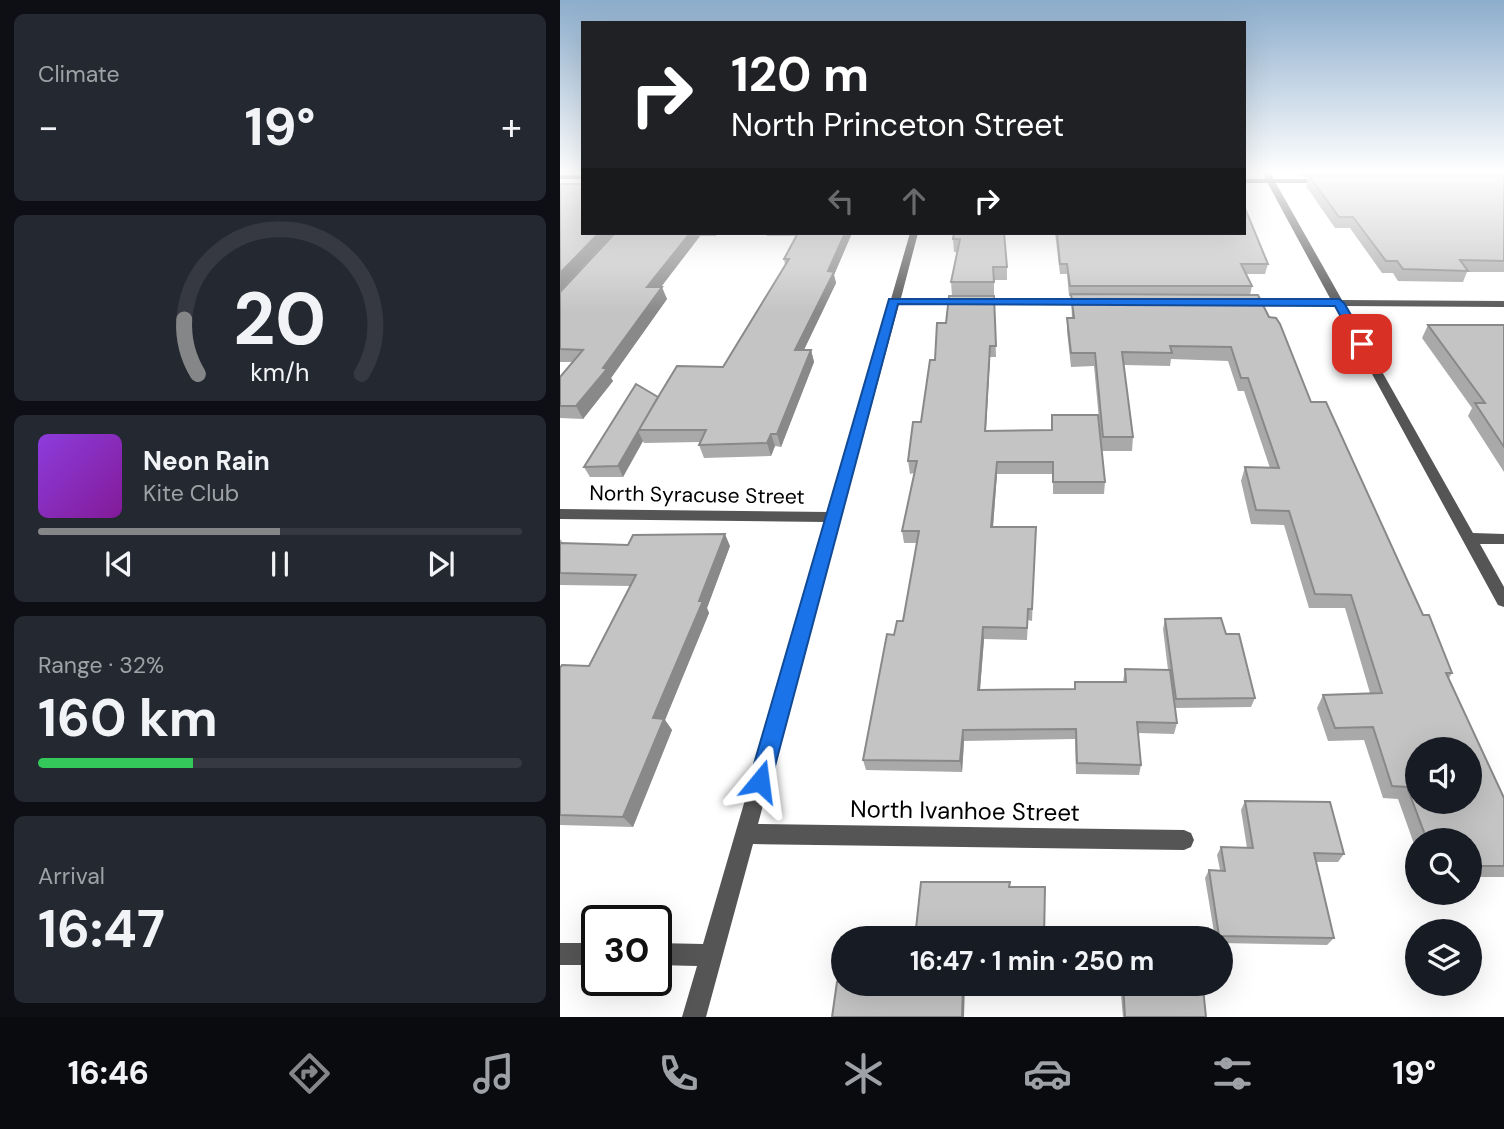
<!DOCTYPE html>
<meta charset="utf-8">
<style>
:root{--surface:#171b24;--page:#242831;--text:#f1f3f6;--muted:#9ea1a6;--line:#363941;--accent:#858687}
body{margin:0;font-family:"DM Sans",sans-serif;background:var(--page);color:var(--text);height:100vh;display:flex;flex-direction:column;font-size:26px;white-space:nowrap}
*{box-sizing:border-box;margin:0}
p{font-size:23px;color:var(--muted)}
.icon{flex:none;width:38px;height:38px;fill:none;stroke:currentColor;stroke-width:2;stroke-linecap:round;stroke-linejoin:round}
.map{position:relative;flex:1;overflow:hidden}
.details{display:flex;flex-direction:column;gap:14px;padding:14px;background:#0d0f14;width:560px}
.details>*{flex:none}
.hud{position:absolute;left:21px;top:21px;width:665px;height:214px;border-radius:0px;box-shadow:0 7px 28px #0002;background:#202124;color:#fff;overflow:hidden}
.tools{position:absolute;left:845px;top:737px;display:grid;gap:14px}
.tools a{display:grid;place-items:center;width:77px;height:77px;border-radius:50%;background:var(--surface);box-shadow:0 7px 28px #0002;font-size:35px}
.speed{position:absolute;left:21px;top:905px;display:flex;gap:14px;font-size:35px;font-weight:700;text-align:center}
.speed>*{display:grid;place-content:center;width:91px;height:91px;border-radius:50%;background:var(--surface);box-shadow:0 7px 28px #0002;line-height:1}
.speed .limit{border:4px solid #111;border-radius:10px;background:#fff;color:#111}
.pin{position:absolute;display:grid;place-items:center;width:60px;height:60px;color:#fff;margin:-30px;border-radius:14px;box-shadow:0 4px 10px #0006}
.me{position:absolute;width:77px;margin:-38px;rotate:16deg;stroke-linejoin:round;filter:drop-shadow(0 0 5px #0008)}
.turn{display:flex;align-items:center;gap:24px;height:147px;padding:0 35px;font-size:32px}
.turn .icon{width:91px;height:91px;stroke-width:2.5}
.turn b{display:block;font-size:49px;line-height:60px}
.lanes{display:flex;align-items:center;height:66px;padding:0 35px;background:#0003;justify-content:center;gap:35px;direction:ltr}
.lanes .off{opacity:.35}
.big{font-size:52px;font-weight:700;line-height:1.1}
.details .tile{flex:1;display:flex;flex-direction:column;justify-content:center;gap:10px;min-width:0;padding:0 24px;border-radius:10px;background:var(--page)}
.details .dial{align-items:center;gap:0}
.dial svg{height:182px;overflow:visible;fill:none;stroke:var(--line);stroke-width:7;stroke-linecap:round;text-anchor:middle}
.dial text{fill:var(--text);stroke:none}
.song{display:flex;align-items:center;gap:21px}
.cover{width:84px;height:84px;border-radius:10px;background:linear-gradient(135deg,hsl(270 70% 55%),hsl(290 70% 35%))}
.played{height:7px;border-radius:4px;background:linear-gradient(90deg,var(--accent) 50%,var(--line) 50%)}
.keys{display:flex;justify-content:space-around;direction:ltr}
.heat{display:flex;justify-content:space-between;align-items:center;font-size:38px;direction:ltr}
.charge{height:10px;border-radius:5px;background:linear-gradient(90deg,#34c759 32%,var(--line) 0)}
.trip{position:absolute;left:271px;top:926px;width:402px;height:70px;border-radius:35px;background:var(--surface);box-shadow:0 7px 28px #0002;font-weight:700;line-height:70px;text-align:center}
.tab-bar{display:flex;height:112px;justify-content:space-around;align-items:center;background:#090b0e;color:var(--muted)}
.tab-bar .icon{width:49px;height:49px}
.tab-bar .current{color:var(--accent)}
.tab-bar b{font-size:32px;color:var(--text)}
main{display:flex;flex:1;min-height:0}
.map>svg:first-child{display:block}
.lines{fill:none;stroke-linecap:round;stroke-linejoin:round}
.street{fill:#555;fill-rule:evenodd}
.secondary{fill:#222;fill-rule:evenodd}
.wall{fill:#a9a9a9}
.shaded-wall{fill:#898989}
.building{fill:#c4c4c4;stroke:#898989;stroke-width:2;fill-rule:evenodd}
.route{fill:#1a73e8;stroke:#114b97;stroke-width:2}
.labels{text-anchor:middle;stroke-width:5;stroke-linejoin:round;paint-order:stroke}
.street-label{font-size:21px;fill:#000;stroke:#fff}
.near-street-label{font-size:24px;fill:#000;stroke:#fff}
</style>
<main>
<section class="details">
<div class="tile"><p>Climate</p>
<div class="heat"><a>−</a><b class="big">19°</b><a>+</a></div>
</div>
<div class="tile dial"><svg viewBox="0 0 100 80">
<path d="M14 69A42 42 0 1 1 86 69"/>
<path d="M14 69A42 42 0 0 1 8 45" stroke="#858687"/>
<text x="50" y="56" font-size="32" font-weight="700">20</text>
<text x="50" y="72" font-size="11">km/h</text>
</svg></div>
<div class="tile">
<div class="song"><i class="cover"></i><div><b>Neon Rain</b><p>Kite Club</p></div></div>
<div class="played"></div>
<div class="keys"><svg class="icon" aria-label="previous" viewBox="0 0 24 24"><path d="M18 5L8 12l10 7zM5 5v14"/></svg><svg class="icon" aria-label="pause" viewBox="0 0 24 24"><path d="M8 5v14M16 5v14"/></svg><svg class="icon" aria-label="next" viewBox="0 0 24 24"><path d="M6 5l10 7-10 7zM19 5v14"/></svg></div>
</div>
<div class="tile"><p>Range · 32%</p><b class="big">160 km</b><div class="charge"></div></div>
<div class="tile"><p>Arrival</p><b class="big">16:47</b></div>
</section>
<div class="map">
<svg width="944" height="1017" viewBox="0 0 944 1017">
<rect width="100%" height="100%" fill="#fff"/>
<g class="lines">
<g class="street">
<path d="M701 171H709L782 300 944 301V307L785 306 913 533 944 534V544H920L944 587V607L938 605 775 306 685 305 680 302 685 299 771 300Z"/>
<path d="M350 233H358L341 298 528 299 533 302 528 305 339 304 198 824 624 830 631 833 634 840 631 847 624 850 193 844 146 1017H122L137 966 96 965V943L143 944 266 522 0 519V509L269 512 329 303 328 301 331 299Z"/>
<rect x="0" y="943" width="37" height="22"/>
</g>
<g class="secondary">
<rect x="0" y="175" width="23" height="4"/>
<path d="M684 179H763L767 181 763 183H684Z"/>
</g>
</g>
<g class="wall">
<path d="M738 171H944V272H907L903 282 838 281 833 273H822L790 228H775L746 186 748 177H741Z"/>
<path d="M55 233H158L156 236H140L100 287 107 299 51 378 53 381 23 419 0 418V377L13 362H0V292Z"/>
<path d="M206 233H292L274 275 276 283 244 350H251L254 362 221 447 215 446 211 456 144 458 139 445 140 442 84 443 83 441 63 477H30L24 467 98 397 163 367 225 265 224 259 236 236H207Z"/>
<path d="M394 233 447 267V280H434V296H392L391 282 397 252H394L393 239Z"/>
<path d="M495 233H684L708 264 705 274H686L692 286 690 295 751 402 863 615 892 673 889 678 944 798V877H910V840H858V855L838 799 823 798 804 740 768 741 757 708 763 695 810 693 785 608H749L724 525 691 524 681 481 685 467 710 468 684 391H678L668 361 611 359 610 366 564 365 573 437 572 451H542L534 366 511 367 507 331V318H512L511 296H509L507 274H500Z"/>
<path d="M434 296 436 357H430L426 431 491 430 492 415 545 482 544 494H493V474H437L433 527H476L472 621 468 620 467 640 424 639 420 690 514 689 515 682H563L565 669 608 670 603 629 605 619 666 634 695 698 691 707 615 708 617 723 614 734 578 733 581 765 579 775 516 774 515 739 404 741 402 772 306 770 303 760 334 635 343 621 357 543H344L342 531 354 473 350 474 348 461 361 422 386 323Z"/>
<path d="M868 325H944V472L908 416 912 408 862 338Z"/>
<path d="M0 539 3 543 170 546 147 608 149 613 105 720 112 730 73 827 0 825V668L29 666 70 586 0 585Z"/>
<path d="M685 801 784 854 778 862H756L774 938 767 945 662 943V938H655L645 878 649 870H660L657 855 661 847 687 848 681 810Z"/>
<path d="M560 984H653L654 987 649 993 643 994 646 1017H563Z"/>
</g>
<g class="shaded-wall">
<path d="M39 233H54L0 291V273Z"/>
<path d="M130 233H139L140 236 92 299 87 287Z"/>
<path d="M285 233H292L274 275 276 283 238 362 235 350Z"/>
<path d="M102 287 107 299 51 378 53 381 23 419 16 406Z"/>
<path d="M430 346V357L425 443V431Z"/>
<path d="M251 350 254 362 221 447 217 434Z"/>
<path d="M78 431 83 441 63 477 58 466Z"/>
<path d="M211 434 215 446 211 456 207 443Z"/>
<path d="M437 462V474L432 539 431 527Z"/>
<path d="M165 534 170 546 147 608 149 613 105 720 112 730 73 827 63 817 93 718Z"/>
<path d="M423 627 424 639 419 701 418 690Z"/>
<path d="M403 730 404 741 402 772 400 761Z"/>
<path d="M403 984H405L404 1017H402Z"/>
</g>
<g class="building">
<path d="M749 176H944V261L900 260 908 271 843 269 837 261H826L793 217H779Z"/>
<path d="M0 184H23V233H39L0 273Z"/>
<path d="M684 206 708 264H681L692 286H510L507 264H500L497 233H684Z"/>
<path d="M55 233H130L87 287H102L43 368 47 369 16 406H0V377L23 350 0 349V292Z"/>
<path d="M238 233H285L268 271 274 272 235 350H251L217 434H211L207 443 139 445 146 430H78L117 366 163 367 229 259H224Z"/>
<path d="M394 233H444L447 267H433L434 282H391L400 239H393Z"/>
<path d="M511 294 698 295 709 317 716 318 720 324 751 402H766L863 615H869L892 673H886L944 798V866H910V840H867L847 787 832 786 813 727 775 728 763 695 822 693 791 595 755 594 729 511 696 510 685 467 719 468 688 378H681L671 347 610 346 612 353 562 352 573 437H543L535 353H511L507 318H514ZM858 749H910V802H858Z"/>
<path d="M389 296H434L436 346H430L425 431 492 430V415H538L545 482H493V462H437L431 527H476L472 609H468L467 628 423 627 418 690 515 689V682H566L565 669 610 670 617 723 577 722 581 765 517 763 516 729 403 730 400 761 303 760 327 634 334 635 337 621H343L359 531H342L357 461H348L353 422H361L370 360H375L377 323H386Z"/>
<path d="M868 325H944V447L915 403H925Z"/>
<path d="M76 384 98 397 58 466 24 467Z"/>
<path d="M165 534 139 601H143L93 718 104 719 63 817 0 815V668L2 665 29 666 76 575 0 573V543L68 545 73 535Z"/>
<path d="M661 618 666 634H679L695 698 616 699 605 619Z"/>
<path d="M685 801 770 802 784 854 754 853 774 938 659 936 649 870 665 871 661 847 693 848Z"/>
<path d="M361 882H450L449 887H485L484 938H355Z"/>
<path d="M648 928 649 938H593L592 929Z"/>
<path d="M284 981V984H403L402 1017H272L277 982Z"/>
<path d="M563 984H653L654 987 643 988 646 1017H565Z"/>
</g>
<linearGradient id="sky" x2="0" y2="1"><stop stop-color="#8cadcc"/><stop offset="0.55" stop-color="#fff"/><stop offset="1" stop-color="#fff" stop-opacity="0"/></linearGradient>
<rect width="944" height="313" fill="url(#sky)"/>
<path class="route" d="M329 299H779L784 303 808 344 802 348 797 347 775 306 338 304 211 781 208 789 200 792 192 789 189 781Z"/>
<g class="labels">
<g class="street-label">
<text transform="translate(137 495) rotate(1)" y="7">North Syracuse Street</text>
</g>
<g class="near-street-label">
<text transform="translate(405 811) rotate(1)" y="8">North Ivanhoe Street</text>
</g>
</g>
</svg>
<div class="tools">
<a><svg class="icon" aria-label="sound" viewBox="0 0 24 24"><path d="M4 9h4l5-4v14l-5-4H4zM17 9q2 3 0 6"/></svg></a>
<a><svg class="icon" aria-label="search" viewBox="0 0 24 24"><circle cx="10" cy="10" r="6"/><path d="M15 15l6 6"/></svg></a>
<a><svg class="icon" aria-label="layers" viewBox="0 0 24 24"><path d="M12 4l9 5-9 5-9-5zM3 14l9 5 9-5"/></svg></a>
</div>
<div class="speed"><div class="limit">30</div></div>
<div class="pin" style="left:802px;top:344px;background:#d93025"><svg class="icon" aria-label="arrive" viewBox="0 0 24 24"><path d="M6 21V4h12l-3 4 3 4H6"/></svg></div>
<svg class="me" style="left:200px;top:781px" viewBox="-20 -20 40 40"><path d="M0-17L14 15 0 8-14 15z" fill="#1a73e8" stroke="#fff" stroke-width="4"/></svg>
<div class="trip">16:47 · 1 min · 250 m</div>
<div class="hud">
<div class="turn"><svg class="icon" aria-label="right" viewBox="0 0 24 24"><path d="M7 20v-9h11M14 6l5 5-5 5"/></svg><div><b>120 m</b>North Princeton Street</div></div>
<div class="lanes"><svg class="icon off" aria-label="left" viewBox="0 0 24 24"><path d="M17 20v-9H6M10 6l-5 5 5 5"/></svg><svg class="icon off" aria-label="ahead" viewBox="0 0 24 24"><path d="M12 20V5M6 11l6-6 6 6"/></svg><svg class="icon" aria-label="right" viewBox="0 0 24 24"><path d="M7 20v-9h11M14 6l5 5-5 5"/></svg></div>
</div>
</div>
</main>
<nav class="tab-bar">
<b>16:46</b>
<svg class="icon current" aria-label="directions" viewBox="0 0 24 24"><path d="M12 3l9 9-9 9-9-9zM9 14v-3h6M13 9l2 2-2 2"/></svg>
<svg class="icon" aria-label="music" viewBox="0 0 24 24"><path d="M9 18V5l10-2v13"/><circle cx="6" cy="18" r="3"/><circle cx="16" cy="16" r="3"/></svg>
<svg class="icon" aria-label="phone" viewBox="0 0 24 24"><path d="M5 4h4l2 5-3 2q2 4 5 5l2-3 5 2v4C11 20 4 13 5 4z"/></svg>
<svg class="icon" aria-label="climate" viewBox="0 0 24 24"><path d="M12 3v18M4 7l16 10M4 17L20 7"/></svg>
<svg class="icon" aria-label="car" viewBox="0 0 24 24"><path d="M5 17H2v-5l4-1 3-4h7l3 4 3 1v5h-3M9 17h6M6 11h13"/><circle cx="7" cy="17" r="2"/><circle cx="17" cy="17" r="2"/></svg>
<svg class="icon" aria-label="filters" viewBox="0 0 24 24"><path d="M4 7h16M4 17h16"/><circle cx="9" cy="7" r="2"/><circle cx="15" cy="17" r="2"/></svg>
<b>19°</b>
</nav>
